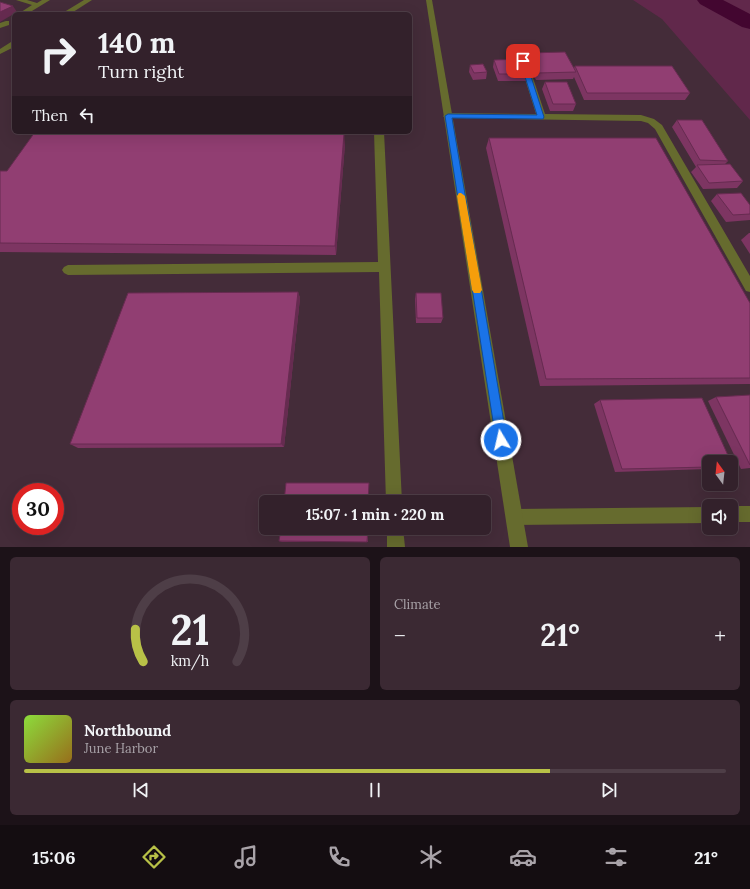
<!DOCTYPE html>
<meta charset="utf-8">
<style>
:root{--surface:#33212b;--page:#3b2933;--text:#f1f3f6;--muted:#a9a3a9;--line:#4e3e47;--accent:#b8c147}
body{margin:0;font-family:Lora,serif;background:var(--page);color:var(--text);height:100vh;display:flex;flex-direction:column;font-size:15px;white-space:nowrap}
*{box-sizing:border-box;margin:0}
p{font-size:13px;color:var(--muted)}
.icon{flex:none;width:22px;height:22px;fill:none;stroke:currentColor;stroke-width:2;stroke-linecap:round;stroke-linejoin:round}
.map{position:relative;height:547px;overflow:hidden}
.panel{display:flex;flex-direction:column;gap:10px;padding:10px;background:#1c1218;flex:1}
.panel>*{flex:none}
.top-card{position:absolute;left:12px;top:12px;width:400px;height:122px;border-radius:6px;box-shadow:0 4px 16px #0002,0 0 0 1px var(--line);background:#33212b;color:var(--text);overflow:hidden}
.needle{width:26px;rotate:345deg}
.fabs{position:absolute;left:702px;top:455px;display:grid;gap:8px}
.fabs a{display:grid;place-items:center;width:36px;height:36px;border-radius:6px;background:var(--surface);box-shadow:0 4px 16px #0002,0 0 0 1px var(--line);font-size:20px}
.speed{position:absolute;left:12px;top:483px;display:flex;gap:8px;font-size:20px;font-weight:700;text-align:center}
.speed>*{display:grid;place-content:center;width:52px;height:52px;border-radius:50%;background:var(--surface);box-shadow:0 4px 16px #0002,0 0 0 1px var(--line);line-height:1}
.speed .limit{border:6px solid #d22;background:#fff;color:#111}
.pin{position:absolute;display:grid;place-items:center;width:34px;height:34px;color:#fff;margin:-17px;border-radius:8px;box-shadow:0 2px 6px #0006}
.me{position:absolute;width:44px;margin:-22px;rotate:351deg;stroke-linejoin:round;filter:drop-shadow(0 0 3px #0008)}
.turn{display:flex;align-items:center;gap:14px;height:84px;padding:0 20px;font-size:18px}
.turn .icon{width:52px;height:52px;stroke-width:2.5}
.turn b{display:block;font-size:28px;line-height:34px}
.then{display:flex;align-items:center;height:38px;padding:0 20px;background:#0003;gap:8px;font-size:15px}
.big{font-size:30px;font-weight:800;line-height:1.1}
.panel .widget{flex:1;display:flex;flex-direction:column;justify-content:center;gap:6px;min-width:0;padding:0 14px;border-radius:6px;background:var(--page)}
.panel .dial{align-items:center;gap:0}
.dial svg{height:104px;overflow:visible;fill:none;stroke:var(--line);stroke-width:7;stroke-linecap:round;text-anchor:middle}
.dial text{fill:var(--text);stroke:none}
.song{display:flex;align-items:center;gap:12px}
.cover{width:48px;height:48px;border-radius:6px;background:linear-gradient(135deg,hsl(90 70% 55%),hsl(40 70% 35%))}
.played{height:4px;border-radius:2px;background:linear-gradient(90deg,var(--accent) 75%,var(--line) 75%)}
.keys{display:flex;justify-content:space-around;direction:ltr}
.heat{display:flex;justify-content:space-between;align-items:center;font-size:22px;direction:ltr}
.panel .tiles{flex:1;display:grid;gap:10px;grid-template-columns:1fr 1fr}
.widget:last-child{grid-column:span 2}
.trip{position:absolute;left:259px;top:495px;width:232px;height:40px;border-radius:6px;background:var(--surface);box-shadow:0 4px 16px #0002,0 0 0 1px var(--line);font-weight:800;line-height:40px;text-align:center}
.tabs{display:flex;height:64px;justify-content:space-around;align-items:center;background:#140d11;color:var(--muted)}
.tabs .icon{width:28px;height:28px}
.tabs .active{color:var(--accent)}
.tabs b{font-size:18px;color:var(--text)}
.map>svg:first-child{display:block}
.green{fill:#61284b}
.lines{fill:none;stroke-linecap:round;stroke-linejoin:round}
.river{fill:#430630;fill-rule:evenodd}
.lane{fill:#666b2e;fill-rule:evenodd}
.street{fill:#666b2e;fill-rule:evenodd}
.wall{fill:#7d3562}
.shaded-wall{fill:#662b50}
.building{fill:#913e72;stroke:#662b50}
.route{fill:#1a73e8;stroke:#114b97}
.slow{fill:#f59e0b}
</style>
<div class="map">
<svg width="750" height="547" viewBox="0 0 750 547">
<rect width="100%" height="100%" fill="#442c39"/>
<path class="green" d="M633 0H750V120L662 19Z"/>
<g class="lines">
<path class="river" d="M697 0H723L750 14V29L742 27 700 4Z"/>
<g class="lane">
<path d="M16 0H27L37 3 42 0H50L27 14H18L32 5Z"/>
<path d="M6 21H9V25L0 28V23Z"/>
<path d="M521 61H527L528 63 545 114 641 115 654 119 662 125 750 276V292L746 291 655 129 648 123 641 121 445 118 443 116 448 113 536 114 520 63Z"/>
<path d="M374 132H384L402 502H386L379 272 68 275 64 273 62 270 64 267 68 265 378 262Z"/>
<path d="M730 506H750V522H731Z"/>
<path d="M709 507V523L514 525 508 523 506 517 508 511 514 509Z"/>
<path d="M387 528H403L405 547H387Z"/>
</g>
<g class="street">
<path d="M84 0H92L70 14H61Z"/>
<path d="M426 0H432L528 547H510Z"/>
<path d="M11 42H14V47L0 54V49Z"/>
</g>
</g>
<g class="wall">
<path d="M528 53 574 68 575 66 690 93 685 100H584L574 77 573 79 536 80 526 60Z"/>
<path d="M494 60 529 74 527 81H498L493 67Z"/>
<path d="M470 65 487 72 486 79 473 80 469 72Z"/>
<path d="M545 82 576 104 573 111H550L542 89Z"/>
<path d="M677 120 728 161 725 164 743 181 737 188 703 189 691 172 696 167 672 127Z"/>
<path d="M489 138 750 303V384L540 386 486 148Z"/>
<path d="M345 144 336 255 0 252V171H7Z"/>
<path d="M717 194 750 205V220L726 222 711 201Z"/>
<path d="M749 233H750V254L741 240Z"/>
<path d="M298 292 300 298 284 447 78 448 70 444Z"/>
<path d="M416 293 443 318 441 323H416L415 299Z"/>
<path d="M750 395V468L741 469 708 401 716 397Z"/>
<path d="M600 400 709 462V469L615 472 594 404Z"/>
<path d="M368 528V542H282L279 541Z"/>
</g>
<g class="shaded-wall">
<path d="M13 6 17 12 0 22V12Z"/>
<path d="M344 134 345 144 336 255 335 246Z"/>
<path d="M298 292 300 298 284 447 281 444Z"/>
</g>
<g class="building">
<path d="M0 2 13 6 0 12Z"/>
<path d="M565 52 576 72 538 73 528 53Z"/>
<path d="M524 59 529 74H499L494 60Z"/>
<path d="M483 64 487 72 474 73 470 65Z"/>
<path d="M575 66H672L690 93H587Z"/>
<path d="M545 82H567L576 104H553Z"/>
<path d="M677 120H702L728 161 700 160Z"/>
<path d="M35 132 344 134 335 246 0 243V171H7Z"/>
<path d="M489 138H656L750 303V378L546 379Z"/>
<path d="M730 164 743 181 709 183 697 165Z"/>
<path d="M741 193 750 205V214L733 215 717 194Z"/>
<path d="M298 292 281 444H70L128 293Z"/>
<path d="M416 293H441L443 318H417Z"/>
<path d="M750 395V465L716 397Z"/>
<path d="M702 398 731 462H709V467L622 469 600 400Z"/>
<path d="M286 483H369L368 502H284Z"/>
<path d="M281 528H368L367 542 279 541Z"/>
</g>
<path class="route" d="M521 59 526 61 544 117 543 119 452 118 507 440 505 444 501 446 497 444 496 440 445 116 448 114 537 115 520 61Z"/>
<path class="slow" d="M459 193H461L465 196 482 290 480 293H474L472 290 457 196Z"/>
</svg>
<div class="fabs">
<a><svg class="needle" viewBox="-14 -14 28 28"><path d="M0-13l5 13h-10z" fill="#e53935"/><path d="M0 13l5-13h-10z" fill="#a9a3a9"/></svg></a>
<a><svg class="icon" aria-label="sound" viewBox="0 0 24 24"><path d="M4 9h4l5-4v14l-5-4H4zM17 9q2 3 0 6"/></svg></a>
</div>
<div class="speed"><div class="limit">30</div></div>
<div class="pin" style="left:523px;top:61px;background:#d93025"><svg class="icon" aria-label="arrive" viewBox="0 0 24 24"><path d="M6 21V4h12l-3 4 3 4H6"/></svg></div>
<svg class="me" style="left:501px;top:440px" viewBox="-20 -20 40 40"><circle r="17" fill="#1a73e8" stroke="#fff" stroke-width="3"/><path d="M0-11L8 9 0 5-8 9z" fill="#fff"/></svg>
<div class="trip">15:07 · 1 min · 220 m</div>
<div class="top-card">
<div class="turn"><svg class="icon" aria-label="right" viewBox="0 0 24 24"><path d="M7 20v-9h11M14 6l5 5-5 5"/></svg><div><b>140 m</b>Turn right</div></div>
<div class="then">Then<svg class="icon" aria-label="left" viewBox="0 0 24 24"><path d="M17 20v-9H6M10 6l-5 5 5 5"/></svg></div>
</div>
</div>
<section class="panel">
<div class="tiles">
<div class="widget dial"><svg viewBox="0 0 100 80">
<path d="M14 69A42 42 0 1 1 86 69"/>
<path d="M14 69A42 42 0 0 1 8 44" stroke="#b8c147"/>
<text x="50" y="56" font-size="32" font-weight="700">21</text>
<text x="50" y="72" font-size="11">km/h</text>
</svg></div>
<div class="widget"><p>Climate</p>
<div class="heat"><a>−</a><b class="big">21°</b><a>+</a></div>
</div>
<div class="widget">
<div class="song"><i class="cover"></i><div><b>Northbound</b><p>June Harbor</p></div></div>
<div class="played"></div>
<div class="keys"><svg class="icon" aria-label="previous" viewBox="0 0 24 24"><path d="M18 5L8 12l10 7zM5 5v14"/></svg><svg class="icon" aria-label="pause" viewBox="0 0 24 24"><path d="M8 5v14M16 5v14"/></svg><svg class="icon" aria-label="next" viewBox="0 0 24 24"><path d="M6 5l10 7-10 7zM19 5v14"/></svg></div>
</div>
</div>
</section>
<nav class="tabs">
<b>15:06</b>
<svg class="icon active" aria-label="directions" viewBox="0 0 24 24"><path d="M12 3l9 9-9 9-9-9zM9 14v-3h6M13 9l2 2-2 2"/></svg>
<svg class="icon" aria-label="music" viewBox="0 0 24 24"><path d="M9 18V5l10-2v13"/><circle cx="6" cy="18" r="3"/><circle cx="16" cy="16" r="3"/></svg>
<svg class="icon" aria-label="phone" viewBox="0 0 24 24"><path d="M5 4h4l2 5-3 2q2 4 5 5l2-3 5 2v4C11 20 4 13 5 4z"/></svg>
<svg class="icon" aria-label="climate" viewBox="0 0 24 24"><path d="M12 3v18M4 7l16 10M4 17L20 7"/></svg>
<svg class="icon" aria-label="car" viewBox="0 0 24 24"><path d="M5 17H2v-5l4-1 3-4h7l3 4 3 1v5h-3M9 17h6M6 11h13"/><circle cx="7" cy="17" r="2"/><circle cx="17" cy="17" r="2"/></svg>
<svg class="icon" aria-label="filters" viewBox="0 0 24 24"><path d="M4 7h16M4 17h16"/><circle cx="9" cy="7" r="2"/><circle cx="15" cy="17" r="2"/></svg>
<b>21°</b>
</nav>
